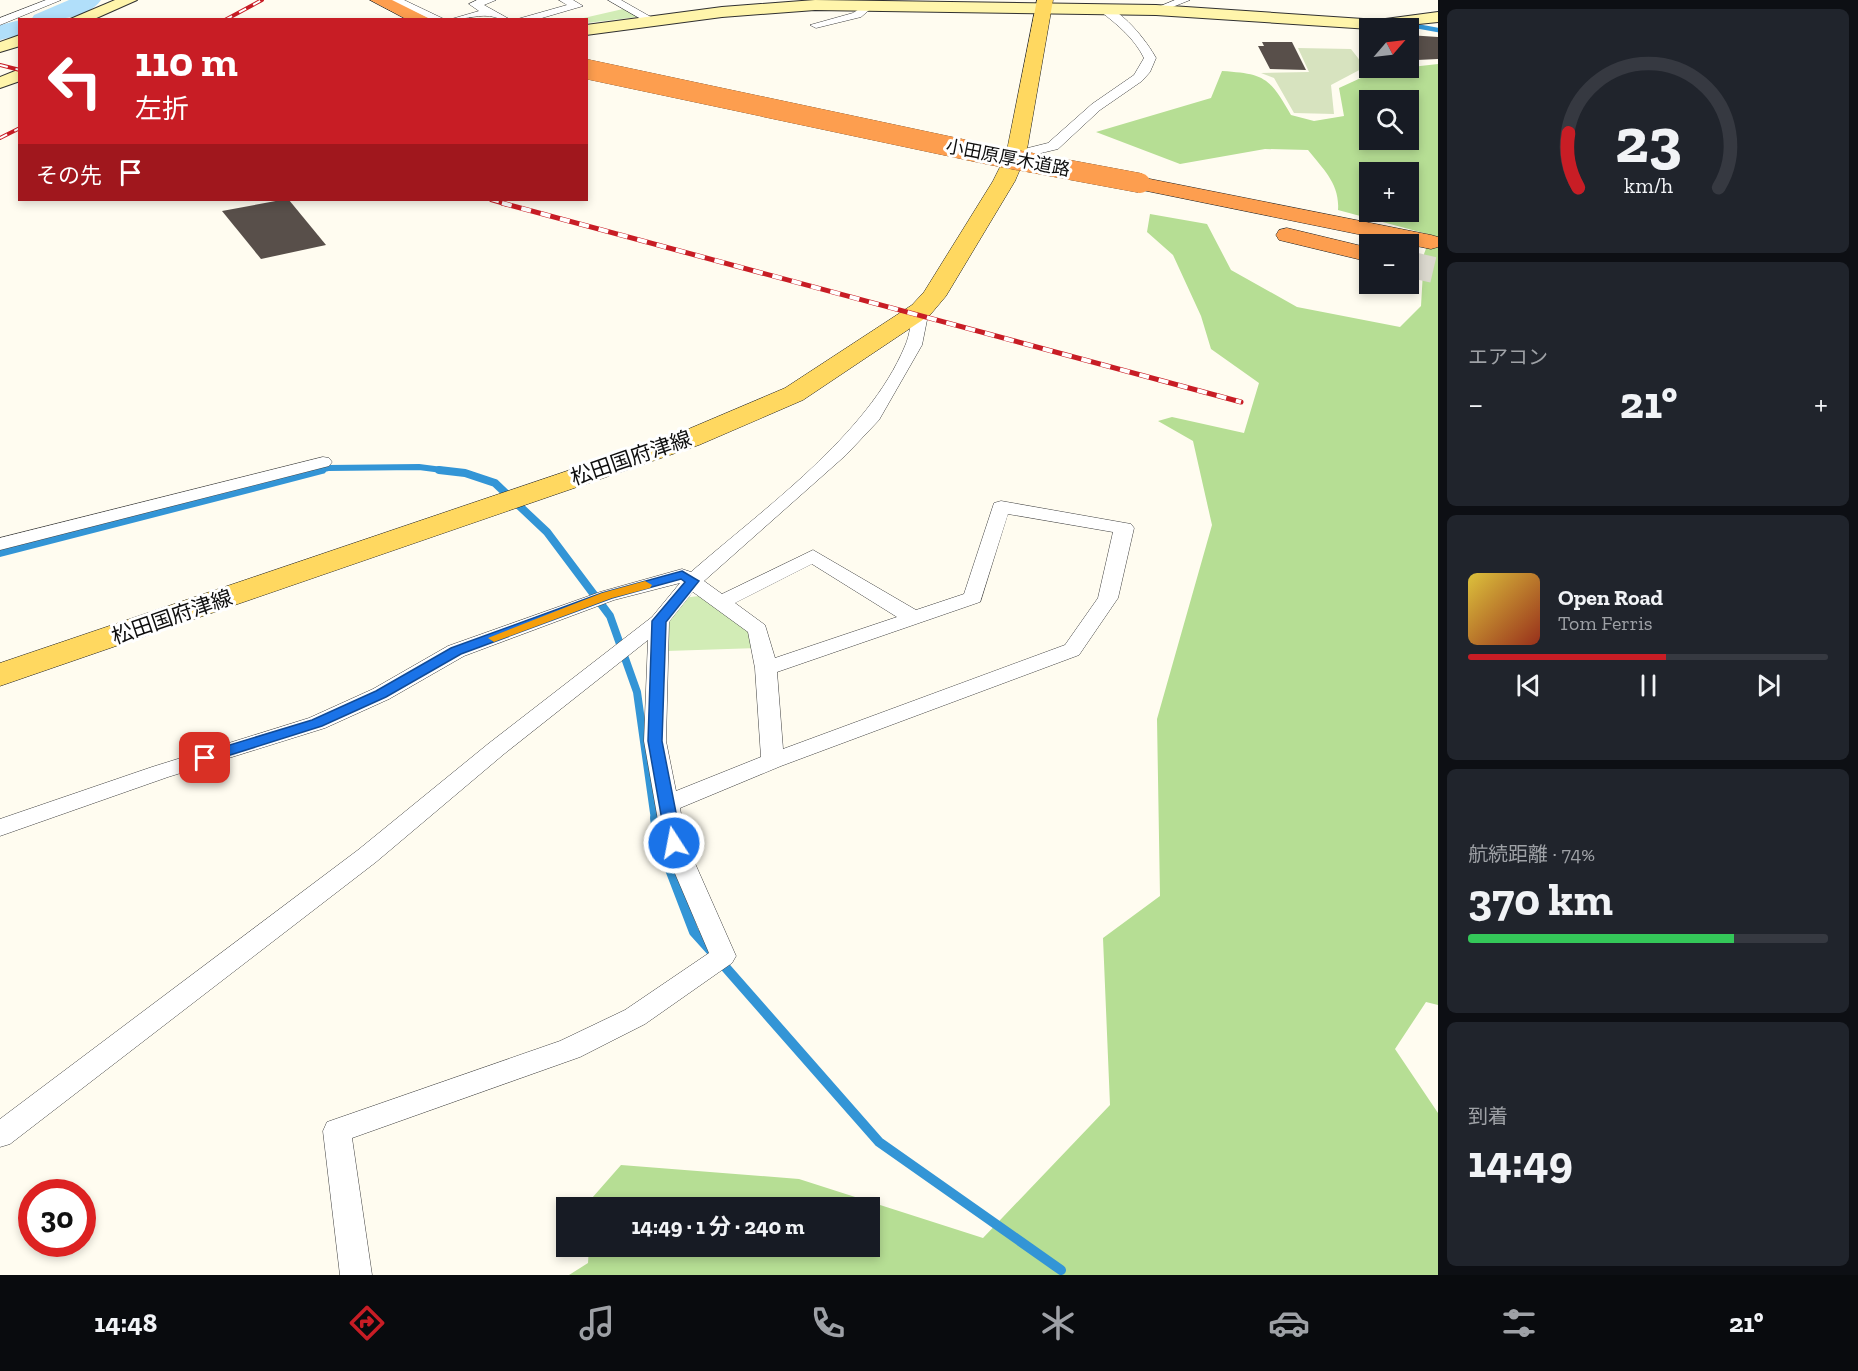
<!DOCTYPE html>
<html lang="ja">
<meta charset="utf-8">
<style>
:root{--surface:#171b24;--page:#20242c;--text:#f1f3f6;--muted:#9ea1a6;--line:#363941;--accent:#c81d25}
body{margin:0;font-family:"Zilla Slab","Noto Sans JP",serif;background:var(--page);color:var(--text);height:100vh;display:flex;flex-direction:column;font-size:22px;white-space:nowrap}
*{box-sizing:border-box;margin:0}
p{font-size:20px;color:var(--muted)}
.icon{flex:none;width:33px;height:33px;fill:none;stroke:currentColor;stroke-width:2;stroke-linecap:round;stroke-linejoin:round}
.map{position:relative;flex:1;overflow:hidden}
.side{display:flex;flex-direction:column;gap:9px;padding:9px;background:#0d0f14;width:420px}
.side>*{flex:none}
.banner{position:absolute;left:18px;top:18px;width:570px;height:183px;border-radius:0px;box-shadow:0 3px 9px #0003;background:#c81d25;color:#fff;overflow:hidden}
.needle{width:39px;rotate:62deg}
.tools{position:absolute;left:1359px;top:18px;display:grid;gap:12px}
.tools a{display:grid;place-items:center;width:60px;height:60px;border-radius:0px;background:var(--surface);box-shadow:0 3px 9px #0003;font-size:30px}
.speed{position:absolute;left:18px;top:1179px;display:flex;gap:12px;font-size:30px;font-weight:700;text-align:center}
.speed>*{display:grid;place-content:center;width:78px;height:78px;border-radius:50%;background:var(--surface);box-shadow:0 3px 9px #0003;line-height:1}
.speed .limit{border:9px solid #d22;background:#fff;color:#111}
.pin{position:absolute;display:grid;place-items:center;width:51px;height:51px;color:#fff;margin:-26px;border-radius:12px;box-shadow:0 3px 9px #0006}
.me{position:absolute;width:66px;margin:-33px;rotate:349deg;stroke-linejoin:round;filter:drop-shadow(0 0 4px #0008)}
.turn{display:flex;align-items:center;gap:21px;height:126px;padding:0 18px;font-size:27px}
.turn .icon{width:78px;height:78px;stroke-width:2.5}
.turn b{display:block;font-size:42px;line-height:51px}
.then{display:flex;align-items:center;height:57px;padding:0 18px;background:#0003;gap:12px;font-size:22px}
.big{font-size:45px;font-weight:700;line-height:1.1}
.side .widget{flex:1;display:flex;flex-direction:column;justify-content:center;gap:9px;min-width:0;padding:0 21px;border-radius:9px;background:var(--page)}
.side .dial{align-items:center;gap:0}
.dial svg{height:156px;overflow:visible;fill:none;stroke:var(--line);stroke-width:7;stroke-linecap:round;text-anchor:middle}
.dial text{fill:var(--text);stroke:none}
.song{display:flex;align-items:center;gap:18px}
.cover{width:72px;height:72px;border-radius:9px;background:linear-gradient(135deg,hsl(50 70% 55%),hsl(10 70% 35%))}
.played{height:6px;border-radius:3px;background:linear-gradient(90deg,var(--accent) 55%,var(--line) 55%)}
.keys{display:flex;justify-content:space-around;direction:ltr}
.heat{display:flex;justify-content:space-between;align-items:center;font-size:33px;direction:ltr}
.charge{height:9px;border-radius:4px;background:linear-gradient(90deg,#34c759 74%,var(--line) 0)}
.trip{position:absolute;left:556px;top:1197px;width:324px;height:60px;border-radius:0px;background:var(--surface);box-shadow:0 3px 9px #0003;font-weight:700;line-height:60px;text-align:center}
.tabs{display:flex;height:96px;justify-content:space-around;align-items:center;background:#090b0e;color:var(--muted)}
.tabs .icon{width:42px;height:42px}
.tabs .on{color:var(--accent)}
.tabs b{font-size:27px;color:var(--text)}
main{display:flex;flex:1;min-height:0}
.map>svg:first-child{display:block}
.green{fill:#d2ecb6}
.forest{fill:#b6de94;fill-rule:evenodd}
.cemetery{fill:#d7e3bf}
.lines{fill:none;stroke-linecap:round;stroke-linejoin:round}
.stream-far3{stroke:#3395d6;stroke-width:4.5}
.stream-far2{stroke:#3395d6;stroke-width:6}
.stream-far1{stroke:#3395d6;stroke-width:8}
.stream{stroke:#3395d6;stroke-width:10}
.river{fill:#b1dffa;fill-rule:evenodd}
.building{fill:#584f4a}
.highway-tunnel{stroke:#dbd8ce;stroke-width:26;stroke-dasharray:26 13;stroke-linecap:butt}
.street-casing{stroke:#414141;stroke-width:1}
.secondary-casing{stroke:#303030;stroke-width:2}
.primary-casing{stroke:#1f1f1f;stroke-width:1}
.highway-casing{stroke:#1f1f1f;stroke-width:1}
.street{fill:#fff;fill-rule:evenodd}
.secondary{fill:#fff5ab;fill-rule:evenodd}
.primary{fill:#ffd860;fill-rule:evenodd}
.highway{fill:#fd9e4f;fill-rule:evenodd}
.rail-far1-casing{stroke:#c81d25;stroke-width:4}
.rail-casing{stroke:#c81d25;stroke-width:5}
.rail-far1{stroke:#fff;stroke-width:2;stroke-dasharray:8;stroke-linecap:butt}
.rail{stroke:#fff;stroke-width:4;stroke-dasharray:10;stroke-linecap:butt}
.highway-bridge-casing{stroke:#1f1f1f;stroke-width:20;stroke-linecap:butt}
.highway-bridge{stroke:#fd9e4f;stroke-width:20}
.route{fill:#1a73e8;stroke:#114b97;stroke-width:1.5}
.slow{fill:#f59e0b}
.labels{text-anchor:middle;stroke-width:6;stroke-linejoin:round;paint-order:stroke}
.far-street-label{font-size:18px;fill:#0e0e0e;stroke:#fff}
.street-label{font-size:21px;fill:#0e0e0e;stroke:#fff}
</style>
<main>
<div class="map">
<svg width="1438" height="1275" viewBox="0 0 1438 1275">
<rect width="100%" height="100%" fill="#fffcf0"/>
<g class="green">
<path d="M623 9 638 17 587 23 586 20H575Z"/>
<path d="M707 595 755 629 758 648 667 651 670 616 683 598Z"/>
</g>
<path class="forest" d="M1438 64V1005L1426 1002 1395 1049 1438 1113V1275H569L588 1263 589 1247 870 1246V1208L591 1207 592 1198 621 1165 799 1179 983 1238 1110 1105 1103 938 1160 896 1157 719 1212 525 1193 441 1158 421 1172 417 1244 433 1259 383 1211 349 1201 316 1173 255 1147 232 1150 214 1207 224 1231 270 1297 307 1400 327 1421 306 1424 254 1431 235 1338 210C1340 184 1323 169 1308 150L1265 149 1180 164 1096 132 1211 98 1222 71C1265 74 1269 77 1291 115L1314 121 1344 116 1339 88 1376 71ZM1370 100H1408V140H1370ZM1370 172H1408V212H1370Z"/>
<path class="cemetery" d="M1298 48 1351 49 1365 67 1331 85 1334 114 1294 113 1274 78 1261 73 1309 72Z"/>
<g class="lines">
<path class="stream-far3" d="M1416 26 1438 30"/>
<path class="stream-far2" d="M316 471 328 468 419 467 450 471"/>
<g class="stream-far1">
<path d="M439 470 465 473 495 483 547 532 610 616 637 692 655 820"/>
<path d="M0 553 322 470"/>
</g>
<g class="stream">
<path d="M655 818 658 838 694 932 712 952"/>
<path d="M720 961 879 1142 1061 1270"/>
</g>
<g class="river">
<path d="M69 0H101C87 20 53 20 31 20L34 15Z"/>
<path d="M20 20V35L0 40V25Z"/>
</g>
</g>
<g class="building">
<path d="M1408 35 1438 37V59L1417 60Z"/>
<path d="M1262 42H1292L1306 70 1270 69 1258 46H1264Z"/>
<path d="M281 200H289L326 245 261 259 222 211Z"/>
</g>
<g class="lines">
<path class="highway-tunnel" d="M1408 264 1438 271"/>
<defs>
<g id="street">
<path d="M46 0H61L0 25V18Z"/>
<path d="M390 0H404L446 20H431Z"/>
<path d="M477 0H496L484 5 511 20C501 20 494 16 487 16 478 15 460 20 448 20L479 11 469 4Z"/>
<path d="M559 0H573L583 6 535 20H514L567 5Z"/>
<path d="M608 0H621L658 21 648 23Z"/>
<path d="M1175 0H1190L1160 12 1151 10Z"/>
<path d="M870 2 875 5 861 17 816 28 810 25 853 13Z"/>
<path d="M1100 7C1119 4 1148 43 1156 58L1150 72 1142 81 1100 110 1058 149 1016 159 996 155V149L1016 151 1048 143 1092 104 1134 75 1144 58C1134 38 1118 25 1100 11Z"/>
<path d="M921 305 929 310 922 345 879 420 846 455 704 581 722 594 813 550 916 610 964 594 994 503 1001 501 1131 524 1134 528 1118 598 1079 655 781 766 680 808 686 843 736 956 732 963 645 1024 580 1057 352 1138 372 1275H340L323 1131 327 1122 560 1041 625 1010 709 953 662 843 644 741 648 640 504 754 376 862 10 1144 0 1147V1119L358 850 488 744 652 617 680 583 614 600 464 656 389 699 325 728 168 777 0 836V819L152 767 309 718 373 689 448 646 600 592 682 569 691 572C763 509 868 435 905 346 910 335 911 321 913 310ZM1008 514 1113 532 1098 598 1065 645 783 749 777 672 980 602ZM812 564 897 617 775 658 765 625 735 603ZM693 592 748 632 755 668 761 757 676 791 666 741 669 622Z"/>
<path d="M323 457 329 458 332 462 329 466 0 550V538Z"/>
</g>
<g id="secondary">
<path d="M115 0H137L92 20H68Z"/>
<path d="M815 0 1156 5 1378 20 1438 12V22L1370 29 1156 15 815 10 722 17 586 35V25L722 7Z"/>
<path d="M20 35V46L0 52V42Z"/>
<path d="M20 69V81L0 88V77Z"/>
</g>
<path id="primary" d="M1037 0H1053L1026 155 1015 181 946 296 930 315 803 400 699 445 0 686V663L679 433 785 388 912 305 924 292 993 181 1006 155Z"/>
<g id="highway">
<path d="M370 0H392L432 20H408Z"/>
<path d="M1140 177 1431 235 1438 237V247L1431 249 1132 188 1129 183 1132 178Z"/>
<path d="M1287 228 1370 248V262L1279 240 1276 235 1279 230Z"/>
</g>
</defs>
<use href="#street" class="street-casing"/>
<use href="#secondary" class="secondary-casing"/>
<use href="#primary" class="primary-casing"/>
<use href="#highway" class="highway-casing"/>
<use href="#street" class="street"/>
<use href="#secondary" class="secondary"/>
<use href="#primary" class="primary"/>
<use href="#highway" class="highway"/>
<defs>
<g id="rail-far1">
<path d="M225 20 262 0"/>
<path d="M0 65 20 70"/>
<path d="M0 138 20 128"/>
<path d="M491 200 508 205"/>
</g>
<path id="rail" d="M502 203 1241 402"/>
</defs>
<use href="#rail-far1" class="rail-far1-casing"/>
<use href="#rail" class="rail-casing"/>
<use href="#rail-far1" class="rail-far1"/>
<use href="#rail" class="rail"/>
<defs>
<path id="highway-bridge" d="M586 69 990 155 1140 183"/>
</defs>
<use href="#highway-bridge" class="highway-bridge-casing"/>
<use href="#highway-bridge" class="highway-bridge"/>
</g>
<path class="route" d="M682 571 699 581 666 622 662 741 682 843 680 846H668L666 843 648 741 652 621 685 582 681 579 612 598 461 654 386 697 322 726 205 763 198 758 200 754 312 720 376 691 451 648 602 593Z"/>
<path class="slow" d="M645 581 652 585 650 588 612 598 499 640 494 642 488 638 602 593Z"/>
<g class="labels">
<g class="far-street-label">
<text transform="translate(1008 158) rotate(11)" y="6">小田原厚木道路</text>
</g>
<g class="street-label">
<text transform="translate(631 458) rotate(-19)" y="7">松田国府津線</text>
<text transform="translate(172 617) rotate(-19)" y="7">松田国府津線</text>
</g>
</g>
</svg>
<div class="tools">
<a><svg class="needle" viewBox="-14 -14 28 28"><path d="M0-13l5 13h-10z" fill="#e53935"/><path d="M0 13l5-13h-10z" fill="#9ea1a6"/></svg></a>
<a><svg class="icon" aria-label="search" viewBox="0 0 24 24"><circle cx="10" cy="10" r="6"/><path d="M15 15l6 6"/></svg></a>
<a>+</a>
<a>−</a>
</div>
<div class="speed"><div class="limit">30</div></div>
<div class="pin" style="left:205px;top:758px;background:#d93025"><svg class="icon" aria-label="arrive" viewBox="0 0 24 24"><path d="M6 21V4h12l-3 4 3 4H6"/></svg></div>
<svg class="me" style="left:674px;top:843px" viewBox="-20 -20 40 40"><circle r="17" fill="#1a73e8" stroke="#fff" stroke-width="3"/><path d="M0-11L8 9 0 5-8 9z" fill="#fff"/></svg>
<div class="trip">14:49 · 1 分 · 240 m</div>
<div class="banner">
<div class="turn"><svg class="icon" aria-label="left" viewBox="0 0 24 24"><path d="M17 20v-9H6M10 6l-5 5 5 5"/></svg><div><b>110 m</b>左折</div></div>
<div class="then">その先<svg class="icon" aria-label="arrive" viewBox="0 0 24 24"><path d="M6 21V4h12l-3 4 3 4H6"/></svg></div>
</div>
</div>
<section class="side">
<div class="widget dial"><svg viewBox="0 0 100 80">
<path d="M14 69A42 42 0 1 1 86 69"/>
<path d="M14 69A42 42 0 0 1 9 41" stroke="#c81d25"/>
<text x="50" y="56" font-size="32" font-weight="700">23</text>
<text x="50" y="72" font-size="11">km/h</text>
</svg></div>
<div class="widget"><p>エアコン</p>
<div class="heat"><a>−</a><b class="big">21°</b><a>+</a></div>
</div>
<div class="widget">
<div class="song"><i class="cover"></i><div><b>Open Road</b><p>Tom Ferris</p></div></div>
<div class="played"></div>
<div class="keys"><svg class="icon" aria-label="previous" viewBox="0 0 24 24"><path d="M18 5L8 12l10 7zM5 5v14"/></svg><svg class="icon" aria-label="pause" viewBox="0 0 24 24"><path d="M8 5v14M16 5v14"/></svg><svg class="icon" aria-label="next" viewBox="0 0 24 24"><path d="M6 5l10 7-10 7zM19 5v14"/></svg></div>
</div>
<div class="widget"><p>航続距離 · 74%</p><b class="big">370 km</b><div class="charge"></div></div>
<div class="widget"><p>到着</p><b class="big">14:49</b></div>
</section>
</main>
<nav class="tabs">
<b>14:48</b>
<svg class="icon on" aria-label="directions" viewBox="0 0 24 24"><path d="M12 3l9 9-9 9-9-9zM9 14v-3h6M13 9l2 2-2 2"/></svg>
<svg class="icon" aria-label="music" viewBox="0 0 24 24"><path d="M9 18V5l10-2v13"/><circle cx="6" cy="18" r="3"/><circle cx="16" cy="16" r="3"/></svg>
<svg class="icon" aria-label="phone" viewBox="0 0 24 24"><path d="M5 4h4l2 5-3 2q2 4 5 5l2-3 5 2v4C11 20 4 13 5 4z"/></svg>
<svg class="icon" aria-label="climate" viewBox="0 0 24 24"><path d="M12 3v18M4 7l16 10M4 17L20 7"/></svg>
<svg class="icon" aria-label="car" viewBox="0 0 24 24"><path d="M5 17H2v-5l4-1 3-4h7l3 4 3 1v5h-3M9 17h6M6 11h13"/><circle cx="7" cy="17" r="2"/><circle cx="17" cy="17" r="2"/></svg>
<svg class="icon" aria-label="filters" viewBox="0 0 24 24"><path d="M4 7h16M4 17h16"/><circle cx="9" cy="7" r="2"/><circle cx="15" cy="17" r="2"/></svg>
<b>21°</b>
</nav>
